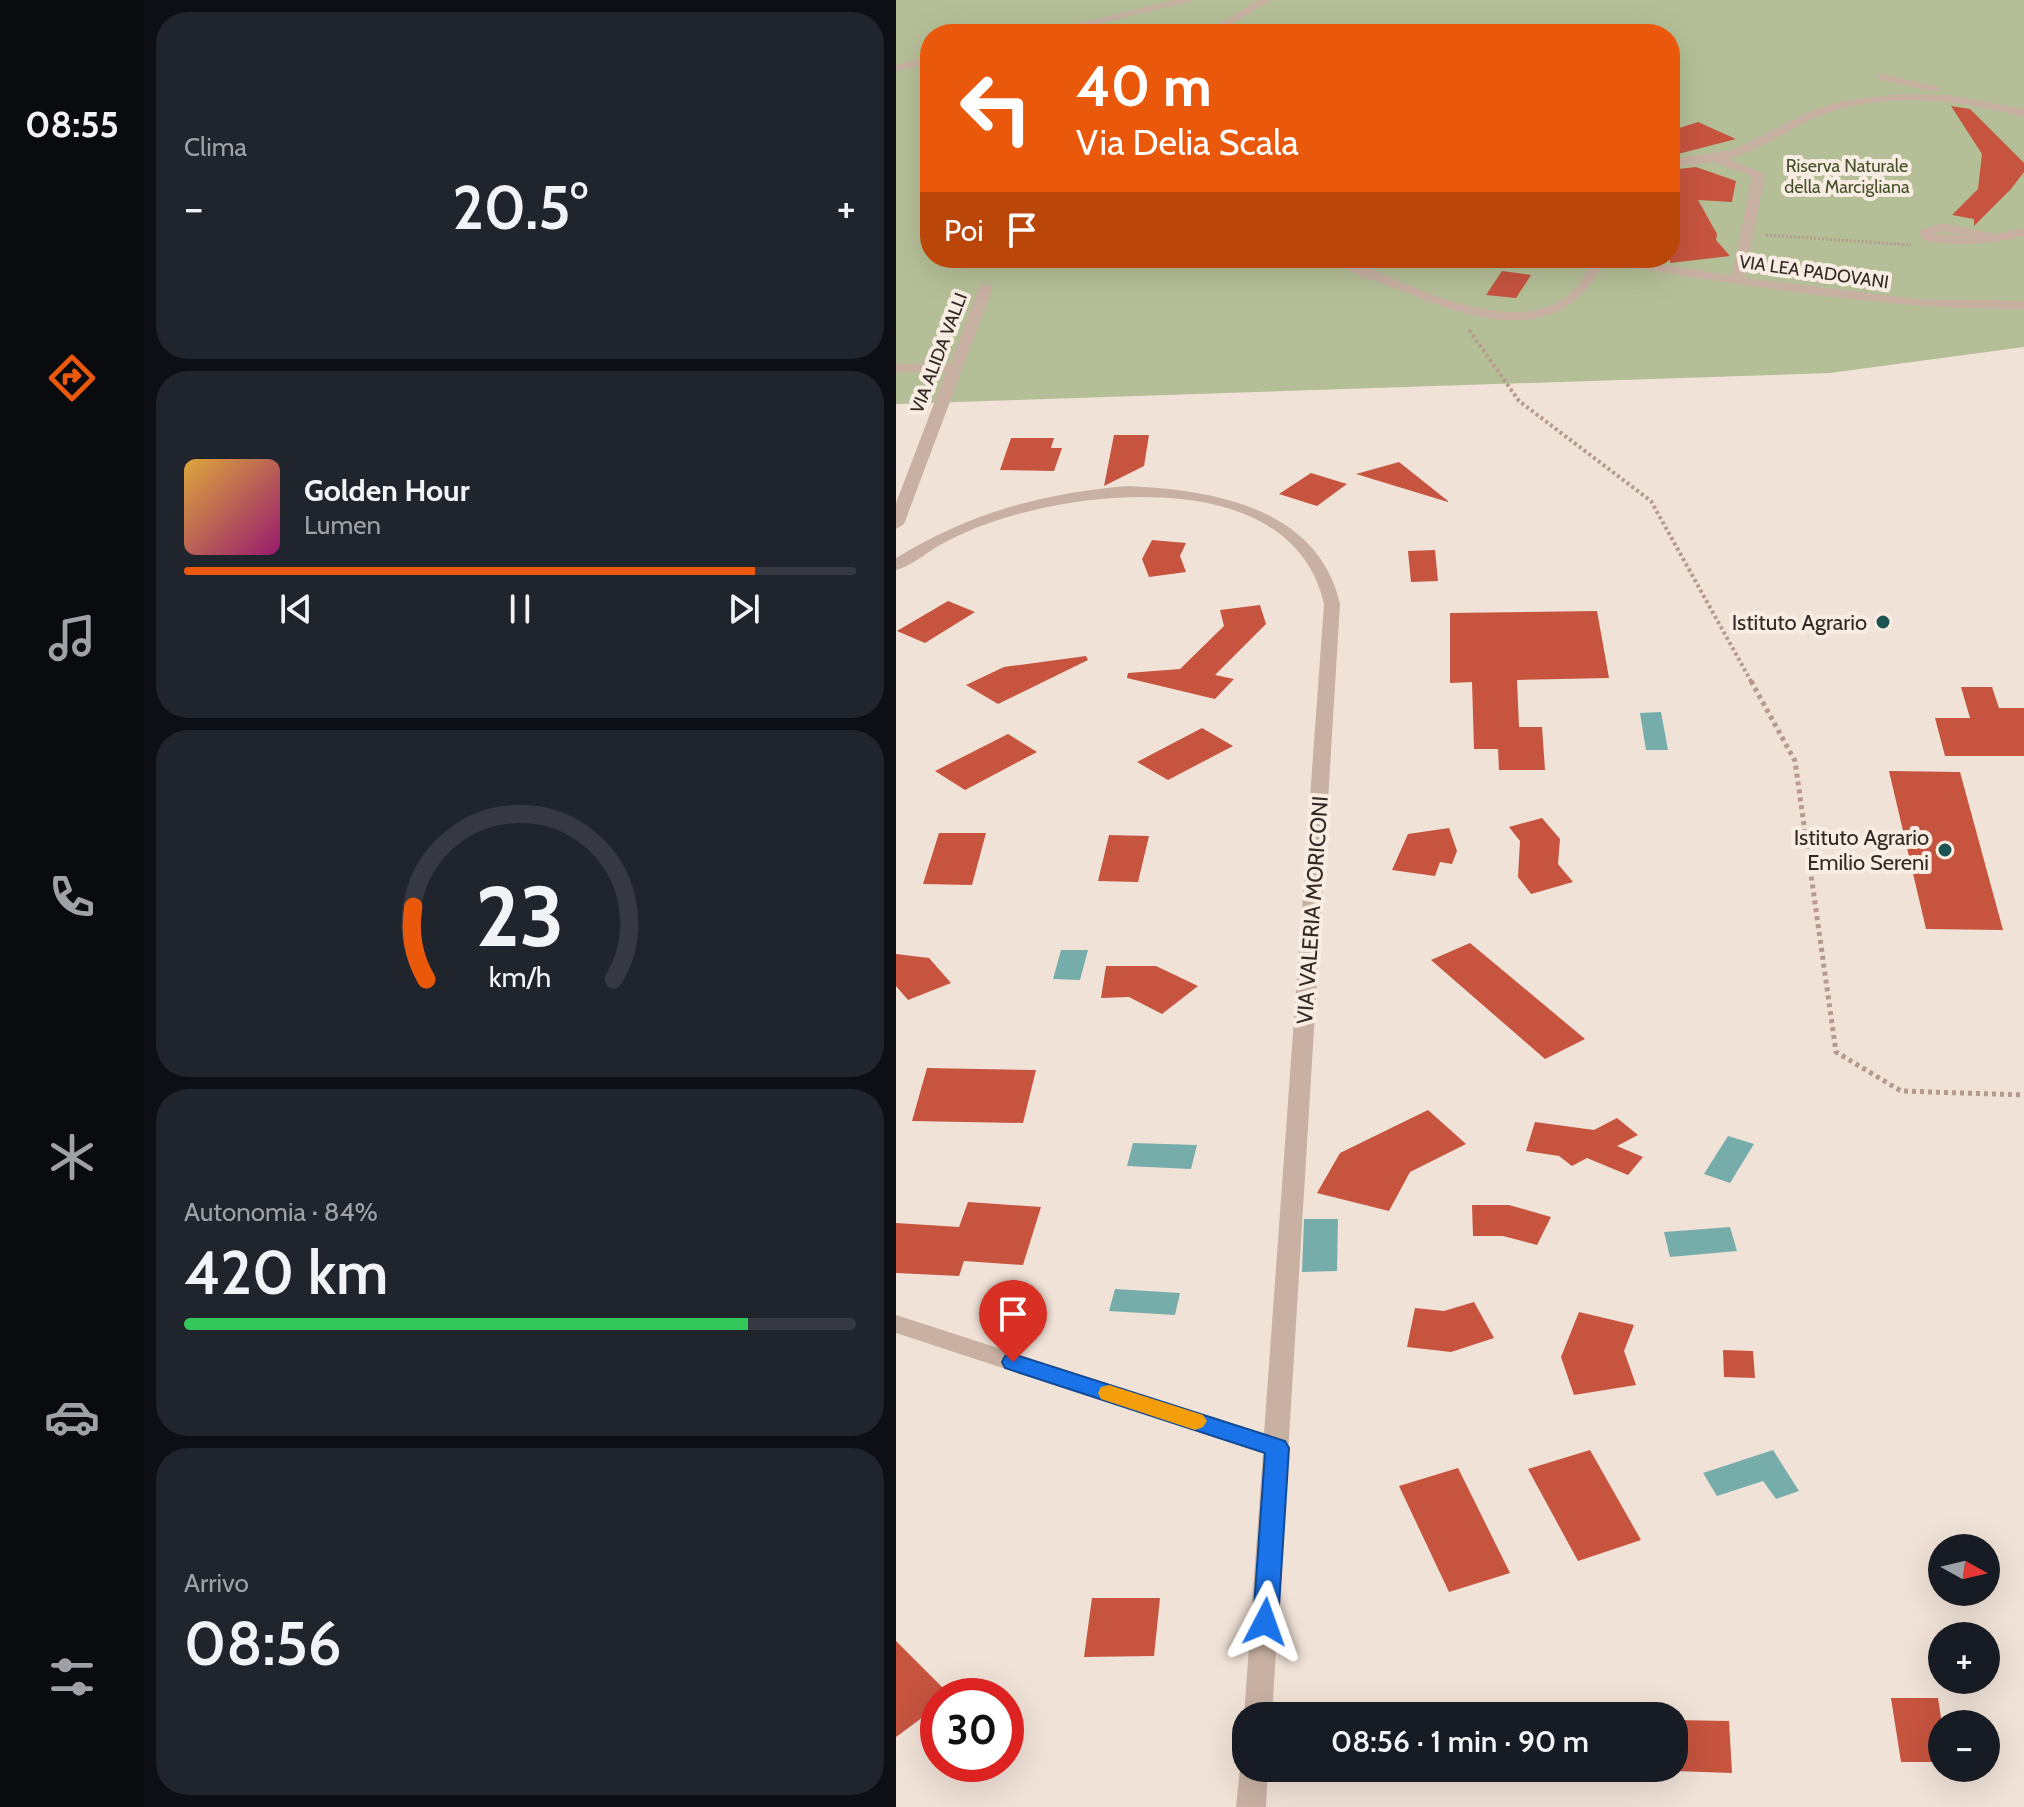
<!DOCTYPE html>
<html lang="it">
<meta charset="utf-8">
<style>
:root{--surface:#171b24;--page:#20242c;--text:#f1f3f6;--muted:#9ea1a6;--line:#363941;--accent:#ea580c}
body{margin:0;font-family:Cabin,sans-serif;background:var(--page);color:var(--text);height:100vh;display:flex;flex-direction:column;font-size:30px;white-space:nowrap}
*{box-sizing:border-box;margin:0}
p{font-size:26px;color:var(--muted)}
.icon{flex:none;width:44px;height:44px;fill:none;stroke:currentColor;stroke-width:2;stroke-linecap:round;stroke-linejoin:round}
.map{position:relative;flex:1;overflow:hidden}
.details{display:flex;flex-direction:column;gap:12px;padding:12px;background:#0d0f14;width:752px}
.details>*{flex:none}
.guide{position:absolute;left:24px;top:24px;width:760px;height:244px;border-radius:32px;box-shadow:0 8px 32px #0002;background:#ea580c;color:#fff;overflow:hidden}
.needle{width:52px;rotate:98deg}
.buttons{position:absolute;left:1032px;top:1534px;display:grid;gap:16px}
.buttons a{display:grid;place-items:center;width:72px;height:72px;border-radius:50%;background:var(--surface);box-shadow:0 8px 32px #0002;font-size:40px}
.speed{position:absolute;left:24px;top:1678px;display:flex;gap:16px;font-size:40px;font-weight:700;text-align:center}
.speed>*{display:grid;place-content:center;width:104px;height:104px;border-radius:50%;background:var(--surface);box-shadow:0 8px 32px #0002;line-height:1}
.speed .limit{border:12px solid #d22;background:#fff;color:#111}
.pin{position:absolute;display:grid;place-items:center;width:68px;height:68px;color:#fff;margin:-82px -34px;border-radius:50% 50% 50% 0;rotate:-45deg;box-shadow:0 0 8px #0007}
.pin .icon{rotate:45deg}
.me{position:absolute;width:88px;margin:-44px;rotate:4deg;stroke-linejoin:round;filter:drop-shadow(0 0 6px #0008)}
.turn{display:flex;align-items:center;gap:28px;height:168px;padding:0 24px;font-size:36px}
.turn .icon{width:104px;height:104px;stroke-width:2.5}
.turn b{display:block;font-size:56px;line-height:68px}
.then{display:flex;align-items:center;height:76px;padding:0 24px;background:#0003;gap:16px;font-size:30px}
.big{font-size:60px;font-weight:600;line-height:1.1}
.details .card{flex:1;display:flex;flex-direction:column;justify-content:center;gap:12px;min-width:0;padding:0 28px;border-radius:32px;background:var(--page)}
.details .dial{align-items:center;gap:0}
.dial svg{height:208px;overflow:visible;fill:none;stroke:var(--line);stroke-width:7;stroke-linecap:round;text-anchor:middle}
.dial text{fill:var(--text);stroke:none}
.song{display:flex;align-items:center;gap:24px}
.cover{width:96px;height:96px;border-radius:12px;background:linear-gradient(135deg,hsl(40 70% 55%),hsl(320 70% 35%))}
.played{height:8px;border-radius:4px;background:linear-gradient(90deg,var(--accent) 85%,var(--line) 85%)}
.keys{display:flex;justify-content:space-around;direction:ltr}
.heat{display:flex;justify-content:space-between;align-items:center;font-size:44px;direction:ltr}
.charge{height:12px;border-radius:6px;background:linear-gradient(90deg,#34c759 84%,var(--line) 0)}
.trip{position:absolute;left:336px;top:1702px;width:456px;height:80px;border-radius:32px;background:var(--surface);box-shadow:0 8px 32px #0002;font-weight:600;line-height:80px;text-align:center}
main{display:flex;flex:1;min-height:0}
.menu{display:flex;flex-direction:column;width:144px;justify-content:space-around;align-items:center;background:#090b0e;color:var(--muted)}
.menu .icon{width:56px;height:56px}
.menu .current{color:var(--accent)}
.menu b{font-size:36px;color:var(--text)}
.map>svg:first-child{display:block}
.green{fill:#b5bf97;fill-rule:evenodd}
.water{fill:#76adab}
.building{fill:#c6543f}
.lines{fill:none;stroke-linecap:round;stroke-linejoin:round}
.path-far2{stroke:#b49b8e;stroke-width:3;stroke-dasharray:2 2;stroke-linecap:butt}
.path-far1{stroke:#b49b8e;stroke-width:4;stroke-dasharray:3 3;stroke-linecap:butt}
.path{stroke:#b49b8e;stroke-width:5;stroke-dasharray:4 4;stroke-linecap:butt}
.street{fill:#c8b1a3;fill-rule:evenodd}
.route{fill:#1a73e8;stroke:#114b97;stroke-width:2}
.slow{fill:#f59e0b}
.poi-dot{fill:#1b5453;stroke:#f9ede3;stroke-width:3}
.labels{text-anchor:middle;stroke-width:8;stroke-linejoin:round;paint-order:stroke}
.far-park-label{font-size:18px;fill:#465129;stroke:#f9ede3}
.far-street-label{font-size:18px;fill:#332825;stroke:#f9ede3}
.poi-label{font-size:22px;fill:#332825;stroke:#f9ede3;text-anchor:end}
.street-label{font-size:22px;fill:#332825;stroke:#f9ede3}
</style>
<main>
<nav class="menu">
<b>08:55</b>
<svg class="icon current" aria-label="directions" viewBox="0 0 24 24"><path d="M12 3l9 9-9 9-9-9zM9 14v-3h6M13 9l2 2-2 2"/></svg>
<svg class="icon" aria-label="music" viewBox="0 0 24 24"><path d="M9 18V5l10-2v13"/><circle cx="6" cy="18" r="3"/><circle cx="16" cy="16" r="3"/></svg>
<svg class="icon" aria-label="phone" viewBox="0 0 24 24"><path d="M5 4h4l2 5-3 2q2 4 5 5l2-3 5 2v4C11 20 4 13 5 4z"/></svg>
<svg class="icon" aria-label="climate" viewBox="0 0 24 24"><path d="M12 3v18M4 7l16 10M4 17L20 7"/></svg>
<svg class="icon" aria-label="car" viewBox="0 0 24 24"><path d="M5 17H2v-5l4-1 3-4h7l3 4 3 1v5h-3M9 17h6M6 11h13"/><circle cx="7" cy="17" r="2"/><circle cx="17" cy="17" r="2"/></svg>
<svg class="icon" aria-label="filters" viewBox="0 0 24 24"><path d="M4 7h16M4 17h16"/><circle cx="9" cy="7" r="2"/><circle cx="15" cy="17" r="2"/></svg>
</nav>
<section class="details">
<div class="card"><p>Clima</p>
<div class="heat"><a>−</a><b class="big">20.5°</b><a>+</a></div>
</div>
<div class="card">
<div class="song"><i class="cover"></i><div><b>Golden Hour</b><p>Lumen</p></div></div>
<div class="played"></div>
<div class="keys"><svg class="icon" aria-label="previous" viewBox="0 0 24 24"><path d="M18 5L8 12l10 7zM5 5v14"/></svg><svg class="icon" aria-label="pause" viewBox="0 0 24 24"><path d="M8 5v14M16 5v14"/></svg><svg class="icon" aria-label="next" viewBox="0 0 24 24"><path d="M6 5l10 7-10 7zM19 5v14"/></svg></div>
</div>
<div class="card dial"><svg viewBox="0 0 100 80">
<path d="M14 69A42 42 0 1 1 86 69"/>
<path d="M14 69A42 42 0 0 1 9 41" stroke="#ea580c"/>
<text x="50" y="56" font-size="32" font-weight="700">23</text>
<text x="50" y="72" font-size="11">km/h</text>
</svg></div>
<div class="card"><p>Autonomia · 84%</p><b class="big">420 km</b><div class="charge"></div></div>
<div class="card"><p>Arrivo</p><b class="big">08:56</b></div>
</section>
<div class="map">
<svg width="1128" height="1807" viewBox="0 0 1128 1807">
<rect width="100%" height="100%" fill="#f1e2d7"/>
<path class="green" d="M0 0H1128V347L934 373 0 404ZM34 34H774V258H34Z"/>
<g class="water">
<path d="M765 712 772 750H750L744 713Z"/>
<path d="M165 950H192L184 980 157 979Z"/>
<path d="M832 1136 858 1144 834 1183 808 1174Z"/>
<path d="M237 1143 301 1145 295 1169 231 1166Z"/>
<path d="M408 1219H442L441 1271 406 1272Z"/>
<path d="M834 1227 841 1251 774 1257 768 1232Z"/>
<path d="M219 1289 284 1293 279 1315 213 1311Z"/>
<path d="M877 1450 903 1491 880 1499 867 1481 821 1496 807 1473Z"/>
</g>
<g class="building">
<path d="M1055 106 1074 109 1128 163V172L1115 189 1078 226V219L1056 215 1082 189 1086 154Z"/>
<path d="M802 122 840 139 774 156V131Z"/>
<path d="M800 167 840 181 836 202 802 200 821 234 820 240 834 256 774 263V170Z"/>
<path d="M606 271 635 275 620 298 590 295Z"/>
<path d="M218 435H253L248 466 208 486Z"/>
<path d="M115 438H158L155 448H166L158 471 104 470Z"/>
<path d="M503 462 552 501V502L460 474Z"/>
<path d="M415 473 451 484 421 506 383 494Z"/>
<path d="M256 540 290 543 284 556 290 572 253 577 246 559Z"/>
<path d="M539 550 542 581 515 582 512 551Z"/>
<path d="M52 601 79 612 29 643 1 631Z"/>
<path d="M364 605 370 624 319 675 338 679 319 699 231 678 232 673 284 669 328 626 324 610Z"/>
<path d="M701 611 713 678 621 680 623 727H646L649 770H603L602 749H578L576 682 554 683V613Z"/>
<path d="M190 656 192 660 102 704 70 685 108 667Z"/>
<path d="M1065 687H1096L1103 708H1128V756H1049L1039 718H1074Z"/>
<path d="M306 728 337 746 272 780 241 762Z"/>
<path d="M112 734 141 752 69 790 39 771Z"/>
<path d="M993 771 1064 772 1107 930 1030 929Z"/>
<path d="M646 818 664 839 662 864 677 882 635 894 622 877 624 841 613 827Z"/>
<path d="M553 828 561 851 556 864 544 862 539 876 496 870 512 834Z"/>
<path d="M43 833H90L76 885 27 884Z"/>
<path d="M213 835 253 836 242 882 202 881Z"/>
<path d="M574 943 689 1039 649 1059 535 960Z"/>
<path d="M0 954 33 958 55 983 12 1000 0 986Z"/>
<path d="M210 966H260L302 986 266 1014 233 997 205 998Z"/>
<path d="M31 1068 140 1070 127 1123 16 1121Z"/>
<path d="M532 1110 570 1144 514 1172 493 1211 421 1193 444 1153Z"/>
<path d="M721 1118 742 1135 721 1146 747 1157 732 1175 691 1158 676 1166 663 1156 630 1151 639 1122 698 1130Z"/>
<path d="M72 1202 145 1207 127 1265 68 1261 63 1276 0 1273V1223L63 1227Z"/>
<path d="M576 1205H613L655 1217 641 1245 607 1236H577Z"/>
<path d="M578 1302 598 1338 555 1352 511 1347 519 1308 548 1311Z"/>
<path d="M683 1312 738 1325 728 1351 740 1385 678 1395 665 1357Z"/>
<path d="M827 1350 857 1351 859 1378 828 1377Z"/>
<path d="M694 1450 745 1540 682 1561 632 1469Z"/>
<path d="M562 1468 614 1573 553 1592 503 1486Z"/>
<path d="M196 1598H264L258 1656 188 1657Z"/>
<path d="M0 1641 55 1696H42V1706L0 1737Z"/>
<path d="M995 1698H1042L1046 1724V1762H1005Z"/>
<path d="M778 1720 833 1721 836 1773 778 1771Z"/>
</g>
<g class="lines">
<path class="path-far2" d="M870 235 1015 245"/>
<path class="path-far1" d="M573 330 623 401 755 501 856 683"/>
<path class="path" d="M855 681 899 761 940 1052 1005 1091 1128 1095"/>
<g class="street">
<path d="M279 0H298L160 34H140Z"/>
<path d="M363 0H376L319 34H305Z"/>
<path d="M34 57V63L0 71V65Z"/>
<path d="M985 74 1043 87 1045 89 1039 92 981 79V75Z"/>
<path d="M1000 94 1051 95 1128 109V117C1062 100 986 90 921 117 890 130 865 150 832 159L869 174 849 278 1021 299 1128 301V309C986 310 848 285 707 263 665 351 573 319 501 289 480 281 450 273 433 258H451C509 283 623 345 678 290 686 282 691 269 696 258H729L836 276 856 176 817 162 774 167V159L837 150 919 109 948 101Z"/>
<path d="M1046 223 1099 234 1128 228V236C1094 244 1062 248 1028 240L1022 231ZM1046 231 1075 237 1037 233Z"/>
<path d="M90 283 97 287 8 524 0 529V503L50 372H0V364H54L83 287Z"/>
<path d="M232 486C317 490 422 507 444 604L376 1716H350V1720L348 1716 367 1453 0 1333V1315L368 1434 428 604C397 467 191 488 93 523 76 529 58 537 42 546 29 554 15 566 0 570V558C73 513 147 493 232 486Z"/>
<path d="M350 1758V1768H372L370 1807H340L344 1768Z"/>
</g>
</g>
<path class="route" d="M117 1354 389 1441 393 1448 382 1622 378 1629 369 1632 361 1629 357 1622 369 1453 109 1368 106 1362 109 1356Z"/>
<path class="slow" d="M213 1385 307 1415 311 1421 307 1427 299 1430 205 1399 202 1393 205 1387Z"/>
<g class="poi-dot">
<circle cx="987" cy="622" r="8"/>
<circle cx="1049" cy="850" r="8"/>
</g>
<g class="labels">
<g class="far-park-label">
<text x="951" y="172">Riserva Naturale<tspan x="951" dy="21">della Marcigliana</tspan></text>
</g>
<g class="far-street-label">
<text transform="translate(918 272) rotate(8)" y="6">VIA LEA PADOVANI</text>
<text transform="translate(43 353) rotate(-69)" y="6">VIA ALIDA VALLI</text>
</g>
<g class="poi-label">
<text x="971" y="630">Istituto Agrario</text>
<text x="1033" y="845">Istituto Agrario<tspan x="1033" dy="25">Emilio Sereni</tspan></text>
</g>
<g class="street-label">
<text transform="translate(416 910) rotate(-86)" y="8">VIA VALERIA MORICONI</text>
</g>
</g>
</svg>
<div class="buttons">
<a><svg class="needle" viewBox="-14 -14 28 28"><path d="M0-13l5 13h-10z" fill="#e53935"/><path d="M0 13l5-13h-10z" fill="#9ea1a6"/></svg></a>
<a>+</a>
<a>−</a>
</div>
<div class="speed"><div class="limit">30</div></div>
<div class="pin" style="left:117px;top:1362px;background:#d93025"><svg class="icon" aria-label="arrive" viewBox="0 0 24 24"><path d="M6 21V4h12l-3 4 3 4H6"/></svg></div>
<svg class="me" style="left:369px;top:1622px" viewBox="-20 -20 40 40"><path d="M0-17L14 15 0 8-14 15z" fill="#1a73e8" stroke="#fff" stroke-width="4"/></svg>
<div class="trip">08:56 · 1 min · 90 m</div>
<div class="guide">
<div class="turn"><svg class="icon" aria-label="left" viewBox="0 0 24 24"><path d="M17 20v-9H6M10 6l-5 5 5 5"/></svg><div><b>40 m</b>Via Delia Scala</div></div>
<div class="then">Poi<svg class="icon" aria-label="arrive" viewBox="0 0 24 24"><path d="M6 21V4h12l-3 4 3 4H6"/></svg></div>
</div>
</div>
</main>
